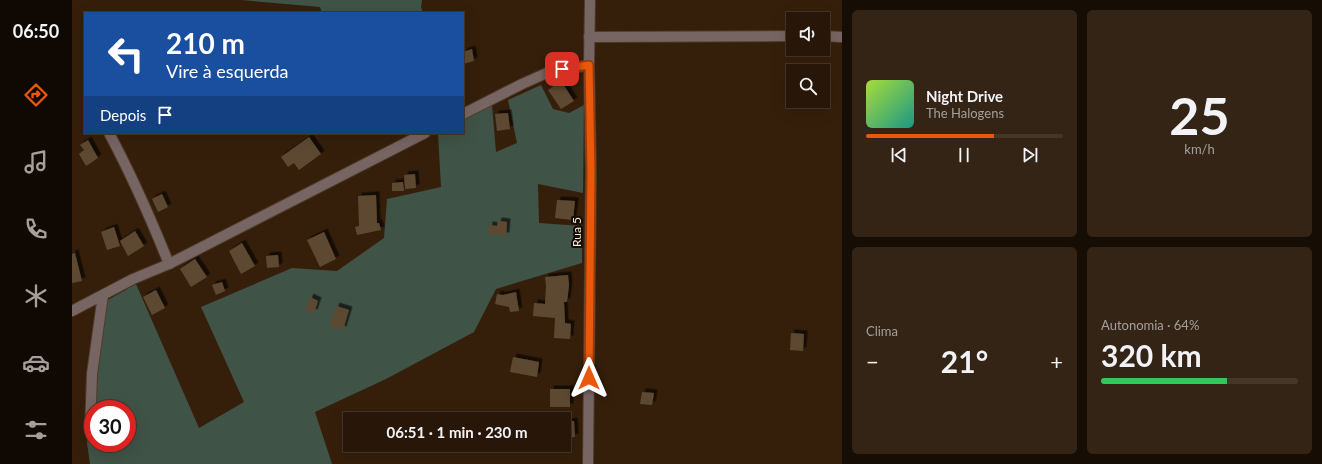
<!DOCTYPE html>
<html lang="pt">
<meta charset="utf-8">
<style>
:root{--surface:#281708;--page:#342416;--text:#f1f3f6;--muted:#a59f9c;--line:#443629;--accent:#ea580c}
body{margin:0;font-family:Lato,sans-serif;background:var(--page);color:var(--text);height:100vh;display:flex;flex-direction:column;font-size:15px;white-space:nowrap}
*{box-sizing:border-box;margin:0}
p{font-size:13px;color:var(--muted)}
.icon{flex:none;width:22px;height:22px;fill:none;stroke:currentColor;stroke-width:2;stroke-linecap:round;stroke-linejoin:round}
.map{position:relative;flex:1;overflow:hidden}
.panel{display:flex;flex-direction:column;gap:10px;padding:10px;background:#160d04;width:480px}
.panel>*{flex:none}
.banner{position:absolute;left:12px;top:12px;width:380px;height:122px;border-radius:0px;box-shadow:0 4px 16px #0002,0 0 0 1px var(--line);background:#1a4fa0;color:#fff;overflow:hidden}
.fabs{position:absolute;left:714px;top:12px;display:grid;gap:8px}
.fabs a{display:grid;place-items:center;width:44px;height:44px;border-radius:0px;background:var(--surface);box-shadow:0 4px 16px #0002,0 0 0 1px var(--line);font-size:20px}
.speed{position:absolute;left:12px;top:400px;display:flex;gap:8px;font-size:20px;font-weight:700;text-align:center}
.speed>*{display:grid;place-content:center;width:52px;height:52px;border-radius:50%;background:var(--surface);box-shadow:0 4px 16px #0002,0 0 0 1px var(--line);line-height:1}
.speed .limit{border:6px solid #d22;background:#fff;color:#111}
.pin{position:absolute;display:grid;place-items:center;width:34px;height:34px;color:#fff;margin:-17px;border-radius:8px;box-shadow:0 2px 6px #0006}
.me{position:absolute;width:44px;margin:-22px;rotate:0deg;stroke-linejoin:round;filter:drop-shadow(0 0 3px #0008)}
.turn{display:flex;align-items:center;gap:14px;height:84px;padding:0 16px;font-size:18px}
.turn .icon{width:52px;height:52px;stroke-width:2.5}
.turn b{display:block;font-size:28px;line-height:34px}
.then{display:flex;align-items:center;height:38px;padding:0 16px;background:#0003;gap:8px;font-size:15px}
.big{font-size:30px;font-weight:700;line-height:1.1}
.panel .card{flex:1;display:flex;flex-direction:column;justify-content:center;gap:6px;min-width:0;padding:0 14px;border-radius:6px;background:var(--page)}
.panel .dial{align-items:center;gap:0}
.dial b{font-size:52px;line-height:1}
.song{display:flex;align-items:center;gap:12px}
.cover{width:48px;height:48px;border-radius:6px;background:linear-gradient(135deg,hsl(80 70% 55%),hsl(170 70% 35%))}
.played{height:4px;border-radius:2px;background:linear-gradient(90deg,var(--accent) 65%,var(--line) 65%)}
.keys{display:flex;justify-content:space-around;direction:ltr}
.heat{display:flex;justify-content:space-between;align-items:center;font-size:22px;direction:ltr}
.charge{height:6px;border-radius:3px;background:linear-gradient(90deg,#34c759 64%,var(--line) 0)}
.panel .tiles{flex:1;display:grid;gap:10px;grid-template-columns:repeat(2,1fr)}
.trip{position:absolute;left:271px;top:412px;width:228px;height:40px;border-radius:0px;background:var(--surface);box-shadow:0 4px 16px #0002,0 0 0 1px var(--line);font-weight:700;line-height:40px;text-align:center}
main{display:flex;flex:1;min-height:0}
.menu{display:flex;flex-direction:column;width:72px;justify-content:space-around;align-items:center;background:#100903;color:var(--muted)}
.menu .icon{width:28px;height:28px}
.menu .selected{color:var(--accent)}
.menu b{font-size:18px;color:var(--text)}
.map>svg:first-child{display:block}
.green{fill:#405347;fill-rule:evenodd}
.building{fill:#5d4931;filter:url(#shadow)}
.lines{fill:none;stroke-linecap:round;stroke-linejoin:round}
.minor-casing{stroke:#503b28;stroke-width:12}
.minor{stroke:#776563;stroke-width:10}
.route-casing{stroke:#983908;stroke-width:10}
.route{stroke:#ea580c;stroke-width:7}
.labels{text-anchor:middle;stroke-width:4;stroke-linejoin:round;paint-order:stroke}
.street-label{font-size:12px;fill:#f9eadd;stroke:#150c04}
</style>
<main>
<nav class="menu">
<b>06:50</b>
<svg class="icon selected" aria-label="directions" viewBox="0 0 24 24"><path d="M12 3l9 9-9 9-9-9zM9 14v-3h6M13 9l2 2-2 2"/></svg>
<svg class="icon" aria-label="music" viewBox="0 0 24 24"><path d="M9 18V5l10-2v13"/><circle cx="6" cy="18" r="3"/><circle cx="16" cy="16" r="3"/></svg>
<svg class="icon" aria-label="phone" viewBox="0 0 24 24"><path d="M5 4h4l2 5-3 2q2 4 5 5l2-3 5 2v4C11 20 4 13 5 4z"/></svg>
<svg class="icon" aria-label="climate" viewBox="0 0 24 24"><path d="M12 3v18M4 7l16 10M4 17L20 7"/></svg>
<svg class="icon" aria-label="car" viewBox="0 0 24 24"><path d="M5 17H2v-5l4-1 3-4h7l3 4 3 1v5h-3M9 17h6M6 11h13"/><circle cx="7" cy="17" r="2"/><circle cx="17" cy="17" r="2"/></svg>
<svg class="icon" aria-label="filters" viewBox="0 0 24 24"><path d="M4 7h16M4 17h16"/><circle cx="9" cy="7" r="2"/><circle cx="15" cy="17" r="2"/></svg>
</nav>
<div class="map">
<svg width="770" height="464" viewBox="0 0 770 464">
<defs>
<filter id="shadow"><feDropShadow dx="3.5" dy="-3.5" stdDeviation="0" flood-color="#0009"/></filter>
</defs>
<rect width="100%" height="100%" fill="#351f0b"/>
<g class="green">
<path d="M169 0H350L349 7 351 13H250L248 7Z"/>
<path d="M469 85 481 109 497 113 512 105 511 193 466 184 467 223 510 226V263L424 289 402 332 314 379 243 412 260 464H18L15 443 24 381 34 301 64 284 127 428 172 402 129 307 220 268 265 271 312 238 315 199 369 187 366 134 391 133V120L420 105 424 152 445 143 436 100ZM21 409H55V443H21Z"/>
</g>
<g class="building">
<path d="M400 49 402 61 391 64V52Z"/>
<path d="M489 81 502 101 489 109 476 90Z"/>
<path d="M436 113 438 129 425 131 423 114Z"/>
<path d="M237 137 249 154 227 170 222 163 216 167 209 157Z"/>
<path d="M16 140 26 158 14 166 7 154 12 150 8 145Z"/>
<path d="M343 174 344 188 333 189 332 175Z"/>
<path d="M331 182 332 191H320V183Z"/>
<path d="M90 194 96 207 86 212 80 199Z"/>
<path d="M304 195 305 223H307L309 230 285 235 283 227 287 226 286 196Z"/>
<path d="M485 200 503 201 501 220 483 218Z"/>
<path d="M426 221 435 222 434 236 416 234 417 225 425 226Z"/>
<path d="M42 227 48 246 35 250 29 232Z"/>
<path d="M63 231 72 246 56 256 48 241Z"/>
<path d="M252 232 264 259 248 267 235 240Z"/>
<path d="M170 243 183 266 169 274 157 251Z"/>
<path d="M3 253 10 281 0 283V254Z"/>
<path d="M206 255 207 267 195 268 194 256Z"/>
<path d="M123 259 135 277 119 287 108 269Z"/>
<path d="M496 275 497 285 495 302H492L493 323 499 324 498 339 482 338 483 318 461 316 462 303 473 304 474 286 473 277Z"/>
<path d="M150 282 153 291 144 295 140 285Z"/>
<path d="M84 290 93 308 80 315 71 297Z"/>
<path d="M444 292 447 311 438 312 437 307 423 304 425 294 431 295Z"/>
<path d="M238 297 246 301 242 313 233 310Z"/>
<path d="M264 306 277 310 271 330 258 326Z"/>
<path d="M719 333 732 334 731 351 718 350Z"/>
<path d="M441 357 467 362 465 377 438 372Z"/>
<rect x="478" y="389" width="20" height="18"/>
<path d="M570 392 582 393 580 405 568 404Z"/>
<path d="M502 421 503 437 492 438V422Z"/>
</g>
<g class="lines">
<defs>
<g id="minor">
<path d="M751 36 770 37"/>
<path d="M517 37 721 36"/>
<path d="M391 114 450 84 477 72 517 65"/>
<path d="M37 133C60 176 79 219 97 264"/>
<path d="M0 311 61 279 97 264 353 133"/>
<path d="M18 431 20 374 31 295"/>
<path d="M516 464 519 172 517 65 518 0"/>
</g>
</defs>
<use href="#minor" class="minor-casing"/>
<use href="#minor" class="minor"/>
</g>
<g class="lines">
<defs>
<path id="route" d="M490 69 517 65 519 172 517 378"/>
</defs>
<use href="#route" class="route-casing"/>
<use href="#route" class="route"/>
</g>
<g class="labels">
<g class="street-label">
<text transform="translate(505 232) rotate(-90)" y="4">Rua 5</text>
</g>
</g>
</svg>
<div class="fabs">
<a><svg class="icon" aria-label="sound" viewBox="0 0 24 24"><path d="M4 9h4l5-4v14l-5-4H4zM17 9q2 3 0 6"/></svg></a>
<a><svg class="icon" aria-label="search" viewBox="0 0 24 24"><circle cx="10" cy="10" r="6"/><path d="M15 15l6 6"/></svg></a>
</div>
<div class="speed"><div class="limit">30</div></div>
<div class="pin" style="left:490px;top:69px;background:#d93025"><svg class="icon" aria-label="arrive" viewBox="0 0 24 24"><path d="M6 21V4h12l-3 4 3 4H6"/></svg></div>
<svg class="me" style="left:517px;top:378px" viewBox="-20 -20 40 40"><path d="M0-17L14 15 0 8-14 15z" fill="#ea580c" stroke="#fff" stroke-width="4"/></svg>
<div class="trip">06:51 · 1 min · 230 m</div>
<div class="banner">
<div class="turn"><svg class="icon" aria-label="left" viewBox="0 0 24 24"><path d="M17 20v-9H6M10 6l-5 5 5 5"/></svg><div><b>210 m</b>Vire à esquerda</div></div>
<div class="then">Depois<svg class="icon" aria-label="arrive" viewBox="0 0 24 24"><path d="M6 21V4h12l-3 4 3 4H6"/></svg></div>
</div>
</div>
<section class="panel">
<div class="tiles">
<div class="card">
<div class="song"><i class="cover"></i><div><b>Night Drive</b><p>The Halogens</p></div></div>
<div class="played"></div>
<div class="keys"><svg class="icon" aria-label="previous" viewBox="0 0 24 24"><path d="M18 5L8 12l10 7zM5 5v14"/></svg><svg class="icon" aria-label="pause" viewBox="0 0 24 24"><path d="M8 5v14M16 5v14"/></svg><svg class="icon" aria-label="next" viewBox="0 0 24 24"><path d="M6 5l10 7-10 7zM19 5v14"/></svg></div>
</div>
<div class="card dial"><b>25</b><p>km/h</p></div>
<div class="card"><p>Clima</p>
<div class="heat"><a>−</a><b class="big">21°</b><a>+</a></div>
</div>
<div class="card"><p>Autonomia · 64%</p><b class="big">320 km</b><div class="charge"></div></div>
</div>
</section>
</main>
